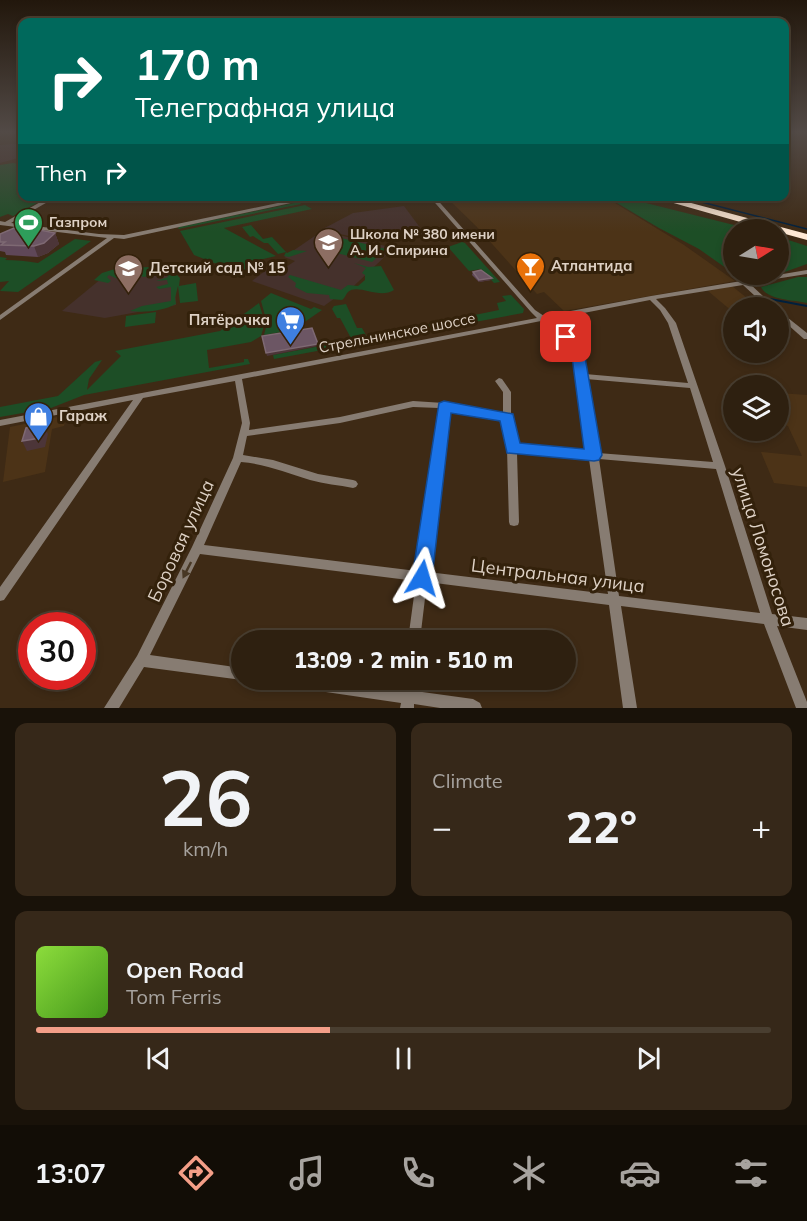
<!DOCTYPE html>
<meta charset="utf-8">
<style>
:root{--surface:#2e2010;--page:#362819;--text:#f1f3f6;--muted:#a7a39f;--line:#493e30;--accent:#f49e87}
body{margin:0;font-family:Mulish,sans-serif;background:var(--page);color:var(--text);height:100vh;display:flex;flex-direction:column;font-size:22px;white-space:nowrap}
*{box-sizing:border-box;margin:0}
p{font-size:20px;color:var(--muted)}
.icon{flex:none;width:33px;height:33px;fill:none;stroke:currentColor;stroke-width:2;stroke-linecap:round;stroke-linejoin:round}
.map{position:relative;height:708px;overflow:hidden}
.panel{display:flex;flex-direction:column;gap:15px;padding:15px;background:#191209;flex:1}
.panel>*{flex:none}
.guide{position:absolute;left:18px;top:18px;width:771px;height:183px;border-radius:12px;box-shadow:0 3px 9px #0003,0 0 0 2px var(--line);background:#00695c;color:#fff;overflow:hidden}
.needle{width:39px;rotate:79deg}
.fabs{position:absolute;left:723px;top:219px;display:grid;gap:12px}
.fabs a{display:grid;place-items:center;width:66px;height:66px;border-radius:50%;background:var(--surface);box-shadow:0 3px 9px #0003,0 0 0 2px var(--line);font-size:30px}
.speed{position:absolute;left:18px;top:612px;display:flex;gap:12px;font-size:30px;font-weight:700;text-align:center}
.speed>*{display:grid;place-content:center;width:78px;height:78px;border-radius:50%;background:var(--surface);box-shadow:0 3px 9px #0003,0 0 0 2px var(--line);line-height:1}
.speed .limit{border:9px solid #d22;background:#fff;color:#111}
.pin{position:absolute;display:grid;place-items:center;width:51px;height:51px;color:#fff;margin:-26px;border-radius:12px;box-shadow:0 3px 9px #0006}
.me{position:absolute;width:66px;margin:-33px;rotate:7deg;stroke-linejoin:round;filter:drop-shadow(0 0 4px #0008)}
.turn{display:flex;align-items:center;gap:21px;height:126px;padding:0 18px;font-size:27px}
.turn .icon{width:78px;height:78px;stroke-width:2.5}
.turn b{display:block;font-size:42px;line-height:51px}
.then{display:flex;align-items:center;height:57px;padding:0 18px;background:#0003;gap:12px;font-size:22px}
.big{font-size:45px;font-weight:800;line-height:1.1}
.panel .tile{flex:1;display:flex;flex-direction:column;justify-content:center;gap:9px;min-width:0;padding:0 21px;border-radius:12px;background:var(--page)}
.panel .dial{align-items:center;gap:0}
.dial b{font-size:78px;line-height:1}
.song{display:flex;align-items:center;gap:18px}
.cover{width:72px;height:72px;border-radius:9px;background:linear-gradient(135deg,hsl(90 70% 55%),hsl(100 70% 35%))}
.played{height:6px;border-radius:3px;background:linear-gradient(90deg,var(--accent) 40%,var(--line) 40%)}
.keys{display:flex;justify-content:space-around;direction:ltr}
.heat{display:flex;justify-content:space-between;align-items:center;font-size:33px;direction:ltr}
.panel .tiles{flex:1;display:grid;gap:15px;grid-template-columns:1fr 1fr}
.tile:last-child{grid-column:span 2}
.trip{position:absolute;left:231px;top:630px;width:345px;height:60px;border-radius:30px;background:var(--surface);box-shadow:0 3px 9px #0003,0 0 0 2px var(--line);font-weight:800;line-height:60px;text-align:center}
.tab-bar{display:flex;height:96px;justify-content:space-around;align-items:center;background:#120d06;color:var(--muted)}
.tab-bar .icon{width:42px;height:42px}
.tab-bar .current{color:var(--accent)}
.tab-bar b{font-size:27px;color:var(--text)}
.map>svg:first-child{display:block}
.built{fill:#4c3317}
.education{fill:#45312c}
.green{fill:#1d4e26}
.lines{fill:none;stroke-linecap:round;stroke-linejoin:round}
.stream-far1{stroke:#00203d;stroke-width:1.5}
.stream{stroke:#00203d;stroke-width:2}
.street{fill:#877c72;fill-rule:evenodd}
.highway{fill:#ffe9d5;fill-rule:evenodd}
.wall{fill:#5f4758}
.shaded-wall{fill:#4c3538}
.building{fill:#6c5664;stroke:#7e6973;stroke-width:1.5}
.oneway{fill:#483825}
.route{fill:#1a73e8;stroke:#114b97;stroke-width:1.5}
.labels{text-anchor:middle;stroke-width:6;stroke-linejoin:round;paint-order:stroke}
.far-poi-label{font-size:14px;font-weight:bold;fill:#ded1c5;stroke:#33210b;text-anchor:start}
.poi-label{font-size:15px;font-weight:bold;fill:#ded1c5;stroke:#33210b;text-anchor:start}
.street-label{font-size:15px;fill:#ded1c5;stroke:#33210b}
.near-street-label{font-size:18px;fill:#ded1c5;stroke:#33210b}
</style>
<div class="map">
<svg width="807" height="708" viewBox="0 0 807 708">
<rect width="100%" height="100%" fill="#3e2a15"/>
<g class="built">
<path d="M446 197H605L684 245 735 281 564 311 544 292 537 294 476 226Z"/>
<path d="M732 286 758 307 734 308 733 312 708 291Z"/>
<path d="M779 393 807 395V487L774 483 761 452 802 456 788 426 779 424Z"/>
<path d="M67 415 64 426 52 429 45 472 3 482 10 427Z"/>
</g>
<g class="education">
<path d="M14 144 22 145V157L0 163V145Z"/>
<path d="M404 206 424 233 422 235 377 242 321 230 353 213Z"/>
<path d="M322 231 394 248 340 299 335 298 324 306 252 281 271 266 283 269 295 261 284 257Z"/>
<path d="M154 268 174 273 176 305 105 318 62 311 107 274Z"/>
</g>
<g class="green">
<path d="M13 163 22 165V196L48 197 13 216 8 214 0 217V165Z"/>
<path d="M607 197H622L750 229 734 230 733 273 699 249 659 228Z"/>
<path d="M299 202 301 204 178 229 179 227Z"/>
<path d="M305 205 312 209 224 228 276 256 259 260 263 268 237 277 222 266 194 255 180 231Z"/>
<path d="M251 225 263 239 272 237 287 253 293 250 307 251 289 257 284 256 286 252 278 254 268 243H264L253 236 250 237 242 227Z"/>
<path d="M337 237 386 249 372 262 321 249Z"/>
<path d="M779 237 807 246V264L779 274Z"/>
<path d="M75 239 91 241 18 292 0 291 9 281 0 282V257L7 258 5 260C15 260 27 261 38 263Z"/>
<path d="M462 242 465 243 500 282 494 283 481 269 469 271 448 247Z"/>
<path d="M354 263 368 267 381 266 394 290C379 300 358 283 348 292 346 294 345 298 342 300L330 299 329 295 307 293 295 287 296 283 288 277 290 275 341 290 348 285 358 286 365 280V275L362 273 366 268Z"/>
<path d="M131 264H137L135 267 137 268C151 266 169 266 180 278L179 286 196 283 198 301 180 303 178 286 175 298 176 304C163 311 145 313 130 311L142 306 171 301V287L159 289 156 287 168 284 167 280 156 281 168 277 167 275H158L148 271 147 273 152 276 143 277 136 272 133 277 122 273 120 276 123 278 120 280 109 275 107 277 111 281 108 283 94 280 102 273Z"/>
<path d="M798 277H807V303C793 300 767 300 761 287Z"/>
<path d="M271 293 311 309 314 307 322 310 293 330 264 335 267 323 261 301Z"/>
<path d="M511 295 524 309 523 313 350 345 348 341 352 340 340 318H337L332 309 334 306 346 304 357 328H362L367 337 499 310 497 303 506 301 502 296Z"/>
<path d="M259 303 265 323 261 336 251 342 207 350 209 368 244 362V359H248L250 364 84 395 51 408 0 417V407L58 396 95 362 102 360 89 379 87 390 121 356 115 351 220 331Z"/>
<path d="M156 312 155 323 125 327 126 316Z"/>
<path d="M336 341 342 342 344 346 274 359 273 355 331 344Z"/>
</g>
<g class="lines">
<path class="stream-far1" d="M678 196 807 229"/>
<path class="stream" d="M770 299 807 306"/>
<g class="street">
<path d="M51 196H58L11 223 99 234 124 235 311 196H323L124 239 114 238 0 320V315L107 238 0 225V221L5 222Z"/>
<path d="M429 196H434L535 310 544 316 651 296 807 270V274L749 283 776 308H768L743 285 656 299 665 308 676 323 725 466 772 614 807 618V630L777 626 807 702V708H796L764 624 621 606 637 708H623L609 605 427 582 420 640H408L416 581 200 554 150 655 242 668V680H244H242L144 667 119 708H104L137 656 192 547 233 458 242 423 235 381 143 398 4 600 0 601V587L133 400 0 426V420L537 318 531 312ZM650 300 660 310 668 323 688 383 585 374 580 351 574 341 548 320ZM541 321C549 328 560 334 567 342 580 356 585 430 588 452L516 446 511 417V392L502 379 499 378 495 381 503 392V413L444 403 413 401 340 417 249 430 250 423 242 379ZM586 379 690 388 713 462 598 453ZM413 407 439 408 417 571 204 545 241 462C266 464 287 473 310 480 324 484 339 485 353 488L356 487 358 484 356 481 353 480 318 474 273 460 243 455 247 436 340 423ZM448 409 503 419 507 449 509 522 510 525 514 526 518 525 519 522 517 453 589 459 608 594 428 572ZM599 459 716 469 760 613 619 596Z"/>
<path d="M778 310 807 333V339H804L778 316Z"/>
<path d="M279 680H328L403 690 404 680H416L415 691 473 699 480 703 482 708H440L414 704V708H400L401 703 285 686 280 685Z"/>
</g>
<path class="highway" d="M649 196H665L807 234V240L778 232V230H768Z"/>
</g>
<g class="wall">
<path d="M55 233 59 244 48 253 38 257 6 255 5 252 0 251V234Z"/>
<path d="M473 272 492 278 491 280 479 282 472 275Z"/>
</g>
<g class="shaded-wall">
<path d="M55 233 59 244 48 253 38 257 34 246Z"/>
<path d="M492 278 491 280 479 282V280Z"/>
<path d="M318 344V346L267 356 266 353Z"/>
<path d="M43 424 48 434 45 447 27 451 22 441Z"/>
</g>
<g class="building">
<path d="M14 228 27 230 30 228 55 233 44 243 34 246 1 245 5 242H0V234Z"/>
<path d="M481 270 492 278 479 280 473 272Z"/>
<path d="M312 328 318 344 266 353 262 336Z"/>
<path d="M43 424 40 438 22 441 26 428Z"/>
</g>
<defs><path id="oneway-solid" d="M-6-.8H1V-3.2L6.5 0L1 3.2V.8H-6Z" transform="scale(1.5)"/></defs>
<use class="oneway" href="#oneway-solid" transform="translate(187 570) rotate(117)"/>
<linearGradient id="sky" x2="0" y2="1"><stop stop-color="#22170c"/><stop offset="0.57" stop-color="#524a46"/><stop offset="1" stop-color="#524a46" stop-opacity="0"/></linearGradient>
<rect width="807" height="232" fill="url(#sky)"/>
<path class="route" d="M566 333 571 334 585 357 602 455 599 460 594 461 507 453 500 421 451 413 432 578 429 584 422 586 415 584 412 578 439 403 444 401 513 414 520 443 584 449 572 357 560 337Z"/>
<defs>
<symbol id="stadium-pin" viewBox="-11 -11 22 30"><path d="M0 17L-7.5 6A9.5 9.5 0 1 1 7.5 6Z" fill="#2e9e5b" stroke="#33210b"/><path d="M0-5a6.5 5 0 1 0 0 10a6.5 5 0 1 0 0-10ZM-3.5-1.8h7v3.6h-7Z" fill="#fff"/></symbol>
<symbol id="school-pin" viewBox="-11 -11 22 30"><path d="M0 17L-7.5 6A9.5 9.5 0 1 1 7.5 6Z" fill="#8d6e63" stroke="#33210b"/><path d="M0-5L7-2L0 1L-7-2ZM-4 1L0 2.5L4 1V4Q0 6-4 4Z" fill="#fff"/></symbol>
<symbol id="bar-pin" viewBox="-11 -11 22 30"><path d="M0 17L-7.5 6A9.5 9.5 0 1 1 7.5 6Z" fill="#e8710a" stroke="#33210b"/><path d="M-6-5H6L.8 .8V4.5H3.5V6h-7V4.5H-.8V.8Z" fill="#fff"/></symbol>
<symbol id="supermarket-pin" viewBox="-11 -11 22 30"><path d="M0 17L-7.5 6A9.5 9.5 0 1 1 7.5 6Z" fill="#3f7fe0" stroke="#33210b"/><path d="M-6-5.5h2.5l.6 2H6L4.5 2H-2.5L-4.4-4H-6ZM-1.5 3.2a1.3 1.3 0 1 0 .1 0ZM3 3.2a1.3 1.3 0 1 0 .1 0Z" fill="#fff"/></symbol>
<symbol id="shop-pin" viewBox="-11 -11 22 30"><path d="M0 17L-7.5 6A9.5 9.5 0 1 1 7.5 6Z" fill="#3f7fe0" stroke="#33210b"/><path d="M-5-2.5h2.3a2.7 3.5 0 0 1 5.4 0H5L5.5 6h-11ZM-1.5-2.5h3a1.5 2.3 0 0 0-3 0Z" fill="#fff"/></symbol>
</defs>
<g fill-rule="evenodd">
<use href="#stadium-pin" x="12" y="206" width="33" height="45"/>
<use href="#school-pin" x="312" y="226" width="33" height="45"/>
<use href="#bar-pin" x="514" y="250" width="33" height="45"/>
<use href="#school-pin" x="112" y="252" width="33" height="45"/>
<use href="#supermarket-pin" x="274" y="304" width="33" height="45"/>
<use href="#shop-pin" x="22" y="400" width="33" height="45"/>
</g>
<g class="labels">
<g class="far-poi-label">
<text x="49" y="227">Газпром</text>
<text x="350" y="239">Школа № 380 имени<tspan x="350" dy="16">А. И. Спирина</tspan></text>
</g>
<g class="poi-label">
<text x="551" y="271">Атлантида</text>
<text x="149" y="273">Детский сад № 15</text>
<text x="270" y="325" text-anchor="end">Пятёрочка</text>
<text x="59" y="421">Гараж</text>
</g>
<g class="street-label">
<text transform="translate(397 333) rotate(-11)" y="5">Стрельнинское шоссе</text>
</g>
<g class="near-street-label">
<text transform="translate(181 541) rotate(-65)" y="6">Боровая улица</text>
<text transform="translate(763 547) rotate(72)" y="6">улица Ломоносова</text>
<text transform="translate(558 576) rotate(7)" y="6">Центральная улица</text>
</g>
</g>
</svg>
<div class="fabs">
<a><svg class="needle" viewBox="-14 -14 28 28"><path d="M0-13l5 13h-10z" fill="#e53935"/><path d="M0 13l5-13h-10z" fill="#a7a39f"/></svg></a>
<a><svg class="icon" aria-label="sound" viewBox="0 0 24 24"><path d="M4 9h4l5-4v14l-5-4H4zM17 9q2 3 0 6"/></svg></a>
<a><svg class="icon" aria-label="layers" viewBox="0 0 24 24"><path d="M12 4l9 5-9 5-9-5zM3 14l9 5 9-5"/></svg></a>
</div>
<div class="speed"><div class="limit">30</div></div>
<div class="pin" style="left:566px;top:337px;background:#d93025"><svg class="icon" aria-label="arrive" viewBox="0 0 24 24"><path d="M6 21V4h12l-3 4 3 4H6"/></svg></div>
<svg class="me" style="left:422px;top:578px" viewBox="-20 -20 40 40"><path d="M0-17L14 15 0 8-14 15z" fill="#1a73e8" stroke="#fff" stroke-width="4"/></svg>
<div class="trip">13:09 · 2 min · 510 m</div>
<div class="guide">
<div class="turn"><svg class="icon" aria-label="right" viewBox="0 0 24 24"><path d="M7 20v-9h11M14 6l5 5-5 5"/></svg><div><b>170 m</b>Телеграфная улица</div></div>
<div class="then">Then<svg class="icon" aria-label="right" viewBox="0 0 24 24"><path d="M7 20v-9h11M14 6l5 5-5 5"/></svg></div>
</div>
</div>
<section class="panel">
<div class="tiles">
<div class="tile dial"><b>26</b><p>km/h</p></div>
<div class="tile"><p>Climate</p>
<div class="heat"><a>−</a><b class="big">22°</b><a>+</a></div>
</div>
<div class="tile">
<div class="song"><i class="cover"></i><div><b>Open Road</b><p>Tom Ferris</p></div></div>
<div class="played"></div>
<div class="keys"><svg class="icon" aria-label="previous" viewBox="0 0 24 24"><path d="M18 5L8 12l10 7zM5 5v14"/></svg><svg class="icon" aria-label="pause" viewBox="0 0 24 24"><path d="M8 5v14M16 5v14"/></svg><svg class="icon" aria-label="next" viewBox="0 0 24 24"><path d="M6 5l10 7-10 7zM19 5v14"/></svg></div>
</div>
</div>
</section>
<nav class="tab-bar">
<b>13:07</b>
<svg class="icon current" aria-label="directions" viewBox="0 0 24 24"><path d="M12 3l9 9-9 9-9-9zM9 14v-3h6M13 9l2 2-2 2"/></svg>
<svg class="icon" aria-label="music" viewBox="0 0 24 24"><path d="M9 18V5l10-2v13"/><circle cx="6" cy="18" r="3"/><circle cx="16" cy="16" r="3"/></svg>
<svg class="icon" aria-label="phone" viewBox="0 0 24 24"><path d="M5 4h4l2 5-3 2q2 4 5 5l2-3 5 2v4C11 20 4 13 5 4z"/></svg>
<svg class="icon" aria-label="climate" viewBox="0 0 24 24"><path d="M12 3v18M4 7l16 10M4 17L20 7"/></svg>
<svg class="icon" aria-label="car" viewBox="0 0 24 24"><path d="M5 17H2v-5l4-1 3-4h7l3 4 3 1v5h-3M9 17h6M6 11h13"/><circle cx="7" cy="17" r="2"/><circle cx="17" cy="17" r="2"/></svg>
<svg class="icon" aria-label="filters" viewBox="0 0 24 24"><path d="M4 7h16M4 17h16"/><circle cx="9" cy="7" r="2"/><circle cx="15" cy="17" r="2"/></svg>
</nav>
